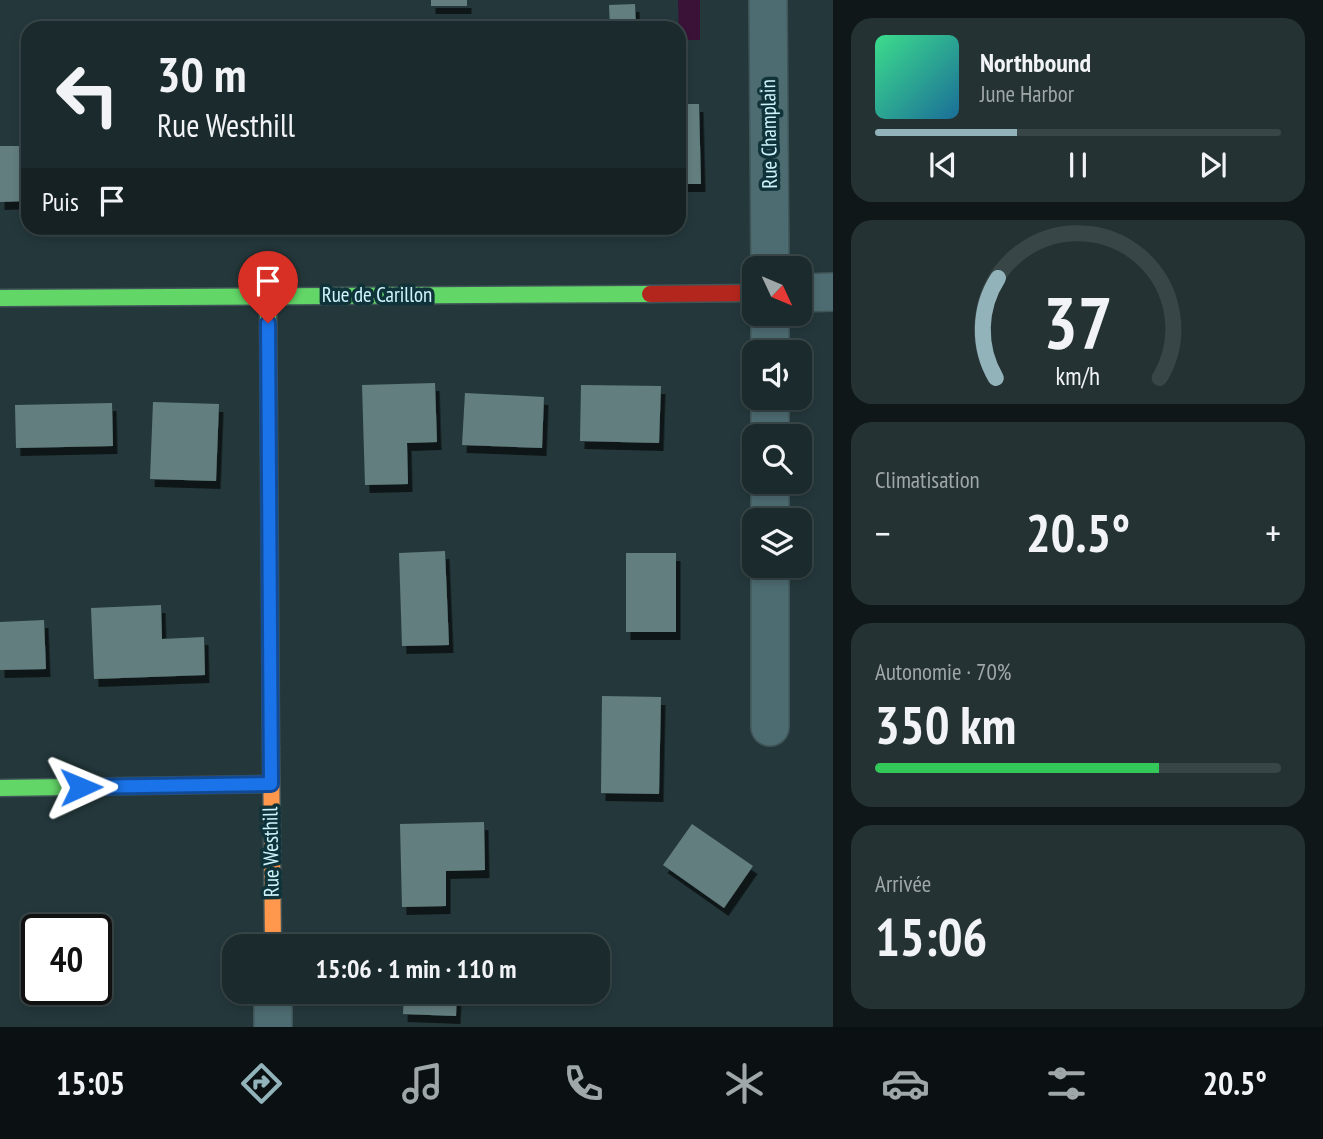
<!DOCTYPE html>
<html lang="fr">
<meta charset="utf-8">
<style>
:root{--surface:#1b2a2c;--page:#243234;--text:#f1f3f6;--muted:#a0a7a9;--line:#394648;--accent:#92b3b9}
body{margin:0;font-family:"PT Sans Narrow",sans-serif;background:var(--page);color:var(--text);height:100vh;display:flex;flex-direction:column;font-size:26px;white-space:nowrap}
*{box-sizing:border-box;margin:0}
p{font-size:23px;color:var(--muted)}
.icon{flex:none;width:38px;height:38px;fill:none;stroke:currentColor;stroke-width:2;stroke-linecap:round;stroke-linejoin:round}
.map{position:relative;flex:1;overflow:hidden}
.side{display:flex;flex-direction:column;gap:18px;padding:18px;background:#0f1718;width:490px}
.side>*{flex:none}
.top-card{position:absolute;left:21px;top:21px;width:665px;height:214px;border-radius:21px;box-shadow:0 4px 10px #0003,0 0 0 2px var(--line);background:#1b2a2c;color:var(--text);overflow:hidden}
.needle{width:46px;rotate:134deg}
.tools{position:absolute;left:742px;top:256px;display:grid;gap:14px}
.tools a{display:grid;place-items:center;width:70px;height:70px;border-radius:14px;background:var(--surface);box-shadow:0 4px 10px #0003,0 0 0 2px var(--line);font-size:35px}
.speed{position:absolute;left:21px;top:914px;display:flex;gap:14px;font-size:35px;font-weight:700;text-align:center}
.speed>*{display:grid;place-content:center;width:91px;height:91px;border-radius:50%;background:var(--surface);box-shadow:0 4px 10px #0003,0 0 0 2px var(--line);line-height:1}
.speed .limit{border:4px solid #111;border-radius:10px;background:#fff;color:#111}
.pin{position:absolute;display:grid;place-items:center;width:60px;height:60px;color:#fff;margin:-72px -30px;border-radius:50% 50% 50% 0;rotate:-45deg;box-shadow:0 0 7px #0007}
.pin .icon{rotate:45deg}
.me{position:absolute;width:77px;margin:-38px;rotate:89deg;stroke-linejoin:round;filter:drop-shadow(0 0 5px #0008)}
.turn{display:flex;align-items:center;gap:24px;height:147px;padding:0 21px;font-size:32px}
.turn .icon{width:91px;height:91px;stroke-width:2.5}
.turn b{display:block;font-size:49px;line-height:60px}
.then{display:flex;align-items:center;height:66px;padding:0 21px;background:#0003;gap:14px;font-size:26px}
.big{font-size:52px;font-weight:800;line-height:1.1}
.side .card{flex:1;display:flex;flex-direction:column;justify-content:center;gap:10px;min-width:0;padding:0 24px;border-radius:21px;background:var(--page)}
.side .dial{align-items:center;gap:0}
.dial svg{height:182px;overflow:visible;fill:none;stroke:var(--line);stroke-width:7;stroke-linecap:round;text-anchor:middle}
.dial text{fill:var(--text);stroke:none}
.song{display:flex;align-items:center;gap:21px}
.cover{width:84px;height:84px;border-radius:10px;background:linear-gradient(135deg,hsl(150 70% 55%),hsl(200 70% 35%))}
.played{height:7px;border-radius:4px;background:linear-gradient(90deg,var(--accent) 35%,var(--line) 35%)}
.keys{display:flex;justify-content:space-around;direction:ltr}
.heat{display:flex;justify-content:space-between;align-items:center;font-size:38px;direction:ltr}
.charge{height:10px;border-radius:5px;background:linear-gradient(90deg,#34c759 70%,var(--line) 0)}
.trip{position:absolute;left:222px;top:934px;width:388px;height:70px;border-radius:21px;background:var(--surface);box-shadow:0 4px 10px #0003,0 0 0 2px var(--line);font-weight:800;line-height:70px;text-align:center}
.dock{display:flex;height:112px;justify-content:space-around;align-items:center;background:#0b1112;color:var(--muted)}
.dock .icon{width:49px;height:49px}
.dock .active{color:var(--accent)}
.dock b{font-size:32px;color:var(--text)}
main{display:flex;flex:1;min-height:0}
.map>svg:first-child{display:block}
.water{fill:#3a1238}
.building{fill:#637e7f;filter:url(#shadow)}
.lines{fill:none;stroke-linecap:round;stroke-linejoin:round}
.street-casing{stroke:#405558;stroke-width:40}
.fast-casing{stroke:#405558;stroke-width:19}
.slow-casing{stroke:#405558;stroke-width:19}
.jam-casing{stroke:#405558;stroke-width:19}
.street{stroke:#4d6c72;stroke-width:37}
.fast{stroke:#63d668;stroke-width:16}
.slow{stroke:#ff974d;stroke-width:16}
.jam{stroke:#b3261e;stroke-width:16}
.route-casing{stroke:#114b97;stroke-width:18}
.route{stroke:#1a73e8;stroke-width:12}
.labels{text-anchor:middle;stroke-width:7;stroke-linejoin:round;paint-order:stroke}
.street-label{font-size:21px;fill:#cef5fd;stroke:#10333a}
</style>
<main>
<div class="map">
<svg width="833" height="1027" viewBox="0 0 833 1027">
<defs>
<filter id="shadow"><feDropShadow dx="4.5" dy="8" stdDeviation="0" flood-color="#0009"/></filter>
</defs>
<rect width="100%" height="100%" fill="#24383b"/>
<path class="water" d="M678 0H700V40H679Z"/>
<g class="building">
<rect x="431" y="0" width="36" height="6"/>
<path d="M635 4 636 28H610L609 5Z"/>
<path d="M679 104H699L701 184H679Z"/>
<path d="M0 146H28V201L0 202Z"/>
<path d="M435 383 437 442 407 443 408 484 365 485 362 385Z"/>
<path d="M581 385 661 386 659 443 580 441Z"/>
<path d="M465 393 544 397 542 448 462 445Z"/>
<path d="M153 402 219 404 216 481 150 479Z"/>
<path d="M112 403 113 446 16 448 15 405Z"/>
<path d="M445 551 449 645 402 646 399 553Z"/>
<rect x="626" y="553" width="50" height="79"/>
<path d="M161 605 162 639 204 637 205 675 94 679 91 608Z"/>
<path d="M44 620 46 669 0 670V622Z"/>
<path d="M602 696 661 697 659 794 601 793Z"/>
<path d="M484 822 485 870 446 871V906L402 907 400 824Z"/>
<path d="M692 824 753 866 724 908 663 865Z"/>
<path d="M407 938 460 941V947H406Z"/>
<path d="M404 992H457L456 1016 403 1014Z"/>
</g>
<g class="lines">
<defs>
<g id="street">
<path d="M768 0 770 268"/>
<path d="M800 293 833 292"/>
<path d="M770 352V313"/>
<path d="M770 436V397"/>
<path d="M770 520V481"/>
<path d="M770 727V565"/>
<path d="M273 992V1027"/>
</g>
<g id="fast">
<path d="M268 296 271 748"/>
<path d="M0 298 650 294"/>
<path d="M0 788 271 784"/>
</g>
<path id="slow" d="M271 748 273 947"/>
<path id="jam" d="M650 294 754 293"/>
</defs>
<use href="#street" class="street-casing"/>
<use href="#fast" class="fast-casing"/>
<use href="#slow" class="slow-casing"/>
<use href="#jam" class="jam-casing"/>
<use href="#street" class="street"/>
<use href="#fast" class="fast"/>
<use href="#slow" class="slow"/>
<use href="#jam" class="jam"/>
</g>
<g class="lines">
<defs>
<path id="route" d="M81 787 271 784 268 323"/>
</defs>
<use href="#route" class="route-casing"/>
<use href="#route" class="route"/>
</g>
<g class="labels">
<g class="street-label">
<text transform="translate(769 134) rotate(-91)" y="7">Rue Champlain</text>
<text x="377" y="302">Rue de Carillon</text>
<text transform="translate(271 852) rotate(-91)" y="7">Rue Westhill</text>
</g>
</g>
</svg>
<div class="tools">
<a><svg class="needle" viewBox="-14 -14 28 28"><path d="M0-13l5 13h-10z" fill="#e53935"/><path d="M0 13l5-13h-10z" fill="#a0a7a9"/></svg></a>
<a><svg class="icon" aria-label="sound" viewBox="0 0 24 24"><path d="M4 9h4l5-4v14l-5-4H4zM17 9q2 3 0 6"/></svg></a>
<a><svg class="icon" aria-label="search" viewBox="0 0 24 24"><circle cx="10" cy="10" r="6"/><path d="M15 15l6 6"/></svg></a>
<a><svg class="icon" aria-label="layers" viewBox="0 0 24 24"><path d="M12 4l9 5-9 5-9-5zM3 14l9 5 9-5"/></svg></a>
</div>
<div class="speed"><div class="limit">40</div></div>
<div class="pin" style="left:268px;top:323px;background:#d93025"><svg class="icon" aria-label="arrive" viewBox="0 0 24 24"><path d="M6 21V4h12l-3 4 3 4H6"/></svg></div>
<svg class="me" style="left:81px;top:787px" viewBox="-20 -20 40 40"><path d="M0-17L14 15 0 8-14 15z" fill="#1a73e8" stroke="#fff" stroke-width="4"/></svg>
<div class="trip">15:06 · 1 min · 110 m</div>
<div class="top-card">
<div class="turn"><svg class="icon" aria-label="left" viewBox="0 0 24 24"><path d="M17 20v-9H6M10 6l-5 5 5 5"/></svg><div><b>30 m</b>Rue Westhill</div></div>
<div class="then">Puis<svg class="icon" aria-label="arrive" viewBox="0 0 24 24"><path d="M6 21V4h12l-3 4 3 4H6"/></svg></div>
</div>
</div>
<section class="side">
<div class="card">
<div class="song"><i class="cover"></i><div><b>Northbound</b><p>June Harbor</p></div></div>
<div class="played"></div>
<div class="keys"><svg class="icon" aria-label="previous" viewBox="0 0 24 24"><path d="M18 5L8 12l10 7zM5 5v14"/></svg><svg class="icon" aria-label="pause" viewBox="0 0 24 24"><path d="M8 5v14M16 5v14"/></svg><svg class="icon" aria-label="next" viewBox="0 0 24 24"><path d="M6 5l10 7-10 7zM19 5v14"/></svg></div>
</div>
<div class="card dial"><svg viewBox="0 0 100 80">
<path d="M14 69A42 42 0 1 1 86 69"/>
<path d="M14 69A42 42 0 0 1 15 25" stroke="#92b3b9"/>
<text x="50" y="56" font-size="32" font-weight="700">37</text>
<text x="50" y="72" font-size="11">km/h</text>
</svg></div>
<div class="card"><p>Climatisation</p>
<div class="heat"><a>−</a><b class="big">20.5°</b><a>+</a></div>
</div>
<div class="card"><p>Autonomie · 70%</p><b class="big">350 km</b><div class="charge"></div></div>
<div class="card"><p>Arrivée</p><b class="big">15:06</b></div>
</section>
</main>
<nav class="dock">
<b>15:05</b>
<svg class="icon active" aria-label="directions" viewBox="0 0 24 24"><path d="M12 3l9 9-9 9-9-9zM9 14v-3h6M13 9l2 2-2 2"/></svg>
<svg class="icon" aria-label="music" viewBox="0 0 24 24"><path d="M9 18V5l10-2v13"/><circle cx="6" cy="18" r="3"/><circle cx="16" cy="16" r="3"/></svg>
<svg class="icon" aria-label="phone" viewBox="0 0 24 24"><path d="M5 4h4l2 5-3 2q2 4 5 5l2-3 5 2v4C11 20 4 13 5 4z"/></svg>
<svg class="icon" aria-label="climate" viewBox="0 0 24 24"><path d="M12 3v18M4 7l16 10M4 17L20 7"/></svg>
<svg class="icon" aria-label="car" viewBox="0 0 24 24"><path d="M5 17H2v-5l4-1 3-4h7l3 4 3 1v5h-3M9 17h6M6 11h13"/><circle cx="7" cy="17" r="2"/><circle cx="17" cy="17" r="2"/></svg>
<svg class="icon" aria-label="filters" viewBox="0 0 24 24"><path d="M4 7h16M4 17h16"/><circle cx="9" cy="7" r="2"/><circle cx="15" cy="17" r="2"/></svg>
<b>20.5°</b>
</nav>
